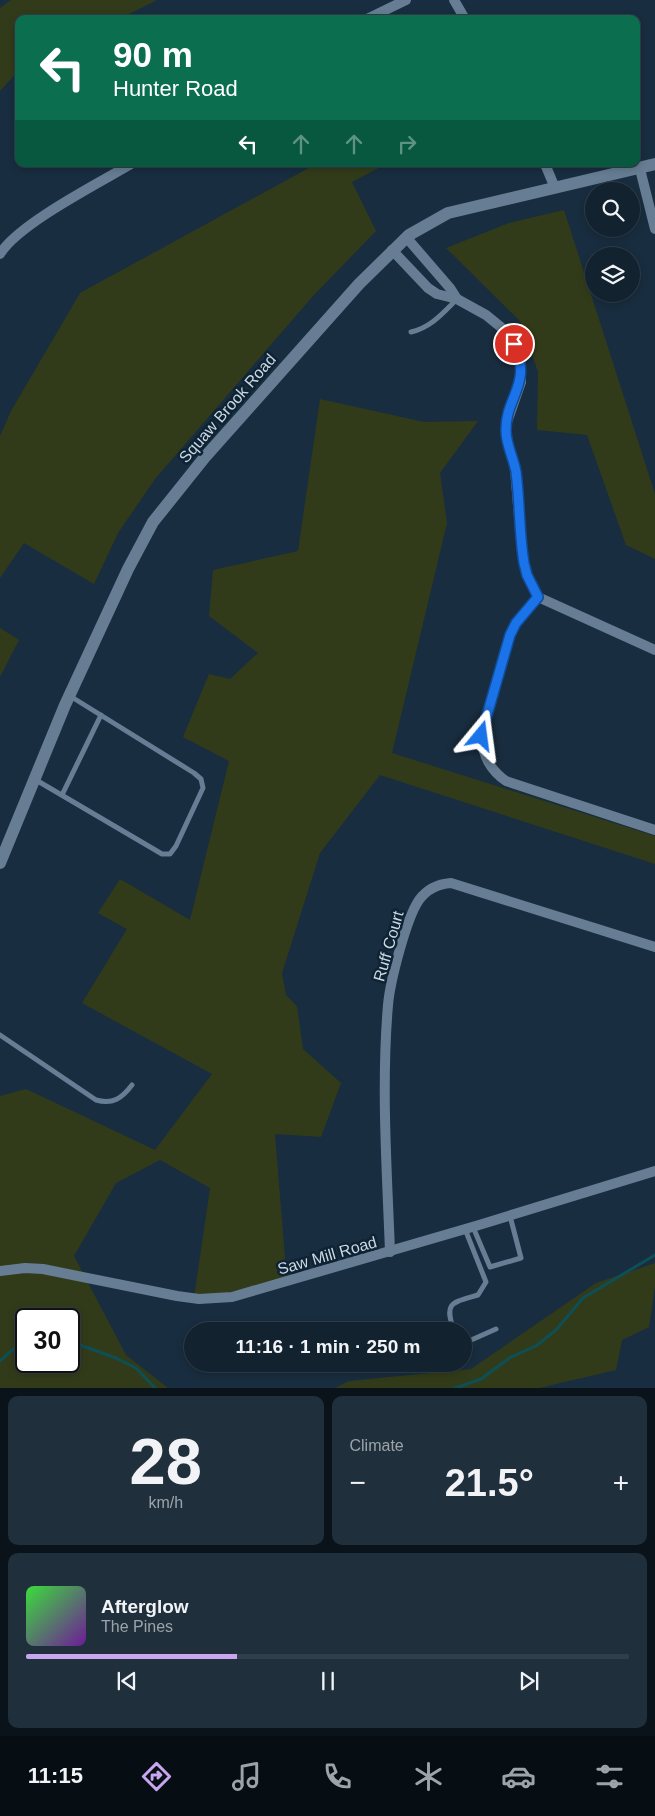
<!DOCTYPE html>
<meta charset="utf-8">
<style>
:root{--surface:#12222f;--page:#1f2f3b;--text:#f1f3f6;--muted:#9ca4aa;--line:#313f4b;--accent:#c8a5ef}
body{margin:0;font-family:Helvetica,sans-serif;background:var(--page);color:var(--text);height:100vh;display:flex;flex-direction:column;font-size:19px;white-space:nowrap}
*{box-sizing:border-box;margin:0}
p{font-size:16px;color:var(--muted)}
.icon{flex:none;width:28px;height:28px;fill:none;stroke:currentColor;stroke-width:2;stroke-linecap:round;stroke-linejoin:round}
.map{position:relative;height:1388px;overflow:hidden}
.sheet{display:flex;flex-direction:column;gap:8px;padding:8px;background:#0a131a;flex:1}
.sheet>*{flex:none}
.guide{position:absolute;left:15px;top:15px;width:625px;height:152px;border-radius:10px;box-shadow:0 2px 8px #0003,0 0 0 1px var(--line);background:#0b6e4f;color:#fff;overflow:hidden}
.buttons{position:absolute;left:585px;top:182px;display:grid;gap:10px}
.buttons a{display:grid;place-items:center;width:55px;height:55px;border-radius:50%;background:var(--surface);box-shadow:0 2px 8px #0003,0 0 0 1px var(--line);font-size:25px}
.speed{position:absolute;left:15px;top:1308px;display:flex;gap:10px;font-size:25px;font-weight:700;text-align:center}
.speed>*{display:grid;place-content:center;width:65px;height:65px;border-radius:50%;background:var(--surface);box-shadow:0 2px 8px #0003,0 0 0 1px var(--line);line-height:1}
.speed .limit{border:2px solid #111;border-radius:8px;background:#fff;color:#111}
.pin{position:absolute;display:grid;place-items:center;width:42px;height:42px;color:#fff;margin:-21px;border:2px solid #fff;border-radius:50%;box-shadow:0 1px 5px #0007}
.me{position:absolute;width:55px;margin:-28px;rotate:16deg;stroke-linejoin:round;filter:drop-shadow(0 0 4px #0008)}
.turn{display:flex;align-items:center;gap:18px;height:105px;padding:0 15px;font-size:22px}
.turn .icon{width:65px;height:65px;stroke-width:2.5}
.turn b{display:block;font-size:35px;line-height:42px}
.lanes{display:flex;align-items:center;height:48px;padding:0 15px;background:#0003;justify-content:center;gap:25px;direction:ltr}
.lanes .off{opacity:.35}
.big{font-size:38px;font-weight:700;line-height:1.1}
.sheet .card{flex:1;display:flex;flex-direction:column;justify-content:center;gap:8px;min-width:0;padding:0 18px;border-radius:10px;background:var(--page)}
.sheet .dial{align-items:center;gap:0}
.dial b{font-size:65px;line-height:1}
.song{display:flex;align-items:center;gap:15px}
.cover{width:60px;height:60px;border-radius:8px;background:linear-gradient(135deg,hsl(120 70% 55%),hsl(280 70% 35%))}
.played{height:5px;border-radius:2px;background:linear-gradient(90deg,var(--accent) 35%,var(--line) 35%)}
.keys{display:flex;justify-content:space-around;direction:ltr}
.heat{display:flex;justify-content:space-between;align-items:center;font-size:28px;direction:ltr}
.sheet .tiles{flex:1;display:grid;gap:8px;grid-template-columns:1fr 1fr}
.card:last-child{grid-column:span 2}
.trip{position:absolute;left:184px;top:1322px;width:288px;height:50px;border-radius:25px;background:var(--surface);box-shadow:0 2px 8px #0003,0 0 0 1px var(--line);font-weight:700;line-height:50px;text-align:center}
.dock{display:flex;height:80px;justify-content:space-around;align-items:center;background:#070e13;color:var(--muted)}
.dock .icon{width:35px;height:35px}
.dock .on{color:var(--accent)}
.dock b{font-size:22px;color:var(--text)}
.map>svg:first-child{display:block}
.green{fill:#323b19;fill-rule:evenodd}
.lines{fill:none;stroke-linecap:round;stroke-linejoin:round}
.stream{stroke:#0d4f57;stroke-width:3}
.lane{stroke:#667d93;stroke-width:5}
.street{stroke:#667d93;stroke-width:10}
.secondary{stroke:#667d93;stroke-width:12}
.route-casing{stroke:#114b97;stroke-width:12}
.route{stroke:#1a73e8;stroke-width:9}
.labels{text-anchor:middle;stroke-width:5;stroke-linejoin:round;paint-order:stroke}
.street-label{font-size:16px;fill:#cbd8e3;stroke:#0e2334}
</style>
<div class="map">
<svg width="655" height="1389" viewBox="0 0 655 1389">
<rect width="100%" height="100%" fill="#182d3f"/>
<g class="green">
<path d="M11 0H157L119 19H19V70L0 91V8Z"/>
<path d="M316 164H386L352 182 376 231 313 296 155 479 118 533 94 584 24 543 0 578V436L11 411 80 293Z"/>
<path d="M564 210 655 494V559L626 545 587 435 537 430 538 372 520 321 446 248 509 223Z"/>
<path d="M320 399 424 422 478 421 440 473 447 523 392 753 655 836V864L380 775 320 853 282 973 286 995 297 1006 303 1049 341 1083 321 1137 275 1134 287 1283 194 1298 210 1188 160 1160 116 1183 74 1256 126 1355 168 1388 0 1389V1096L26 1089 155 1150 212 1074 82 1003 127 929 98 913 120 879 190 920 229 761 183 737 209 674 230 679 258 653 209 616 213 570 298 551ZM26 1319H69V1361H26Z"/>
<path d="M0 628 19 640 0 677Z"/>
<path d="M655 1263V1286L649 1327 622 1340 616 1370 539 1388H335L349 1381 471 1369 596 1283Z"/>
</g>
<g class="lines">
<g class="stream">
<path d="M69 1341 116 1358 136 1368 156 1389"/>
<path d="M0 1361 26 1338"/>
<path d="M453 1389 481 1379 511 1357 536 1346 556 1330 583 1298 655 1255"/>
</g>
<g class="lane">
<path d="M411 332C431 327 442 314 456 300"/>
<path d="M36 780 162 854H170L176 846 203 788 201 779 194 773 70 696"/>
<path d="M62 795 101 715"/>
<path d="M0 1035 96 1100C113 1105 122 1098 132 1085"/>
<path d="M473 1227 490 1267 521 1258 510 1216"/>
<path d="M454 1331C444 1302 451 1303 478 1295L486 1282 465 1229"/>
<path d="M462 1340 469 1341 496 1329"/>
</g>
<g class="street">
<path d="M454 0 465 19"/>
<path d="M367 19 406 0"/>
<path d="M545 164 555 188"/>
<path d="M640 169 655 229"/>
<path d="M406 237 450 288 457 299"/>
<path d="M392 250 428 288 437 294 457 299 486 315 507 332 520 356 521 382 507 422 506 433 515 470 522 552 527 575 538 597"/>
<path d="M0 254C18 224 99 183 131 164"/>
<path d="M538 597 516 623 510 635 481 736C483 756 490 770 506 781L655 830"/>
<path d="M538 597 655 650"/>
<path d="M390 1252C387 1170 381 1087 388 1005 390 982 406 919 419 900 427 889 438 884 451 883L655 947"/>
<path d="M0 1271 25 1268 43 1269 177 1296 199 1299 232 1297 479 1225 655 1171"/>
</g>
<path class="secondary" d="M0 863 65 705 128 569 153 522 205 457 359 284 409 235 448 213 655 164"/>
</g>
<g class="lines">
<defs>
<path id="route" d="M481 736 510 635 516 623 538 597 527 575 524 563C519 533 520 502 516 472 514 459 506 445 506 431 505 397 533 384 514 344"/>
</defs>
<use href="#route" class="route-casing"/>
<use href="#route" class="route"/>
</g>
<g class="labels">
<g class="street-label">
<text transform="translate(227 408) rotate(-49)" y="6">Squaw Brook Road</text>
<text transform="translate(388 946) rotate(-74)" y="6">Ruff Court</text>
<text transform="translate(327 1255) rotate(-16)" y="6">Saw Mill Road</text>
</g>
</g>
</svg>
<div class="buttons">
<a><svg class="icon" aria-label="search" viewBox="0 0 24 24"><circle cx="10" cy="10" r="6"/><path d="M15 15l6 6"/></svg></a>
<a><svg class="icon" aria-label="layers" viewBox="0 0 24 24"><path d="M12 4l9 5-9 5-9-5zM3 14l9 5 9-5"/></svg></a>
</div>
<div class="speed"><div class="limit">30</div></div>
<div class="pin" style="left:514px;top:344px;background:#d93025"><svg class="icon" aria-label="arrive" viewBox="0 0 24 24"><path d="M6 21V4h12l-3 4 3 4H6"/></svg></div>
<svg class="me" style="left:481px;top:736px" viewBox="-20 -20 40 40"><path d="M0-17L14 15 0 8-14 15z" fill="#1a73e8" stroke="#fff" stroke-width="4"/></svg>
<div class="trip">11:16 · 1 min · 250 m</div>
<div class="guide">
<div class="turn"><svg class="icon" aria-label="left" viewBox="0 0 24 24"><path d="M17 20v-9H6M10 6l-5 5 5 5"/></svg><div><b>90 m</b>Hunter Road</div></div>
<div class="lanes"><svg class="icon" aria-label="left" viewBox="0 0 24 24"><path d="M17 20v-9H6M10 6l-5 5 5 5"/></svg><svg class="icon off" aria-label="ahead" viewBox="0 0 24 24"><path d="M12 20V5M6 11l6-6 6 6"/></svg><svg class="icon off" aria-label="ahead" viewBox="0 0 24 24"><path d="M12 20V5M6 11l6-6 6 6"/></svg><svg class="icon off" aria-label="right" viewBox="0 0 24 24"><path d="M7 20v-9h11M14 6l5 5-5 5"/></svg></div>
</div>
</div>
<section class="sheet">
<div class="tiles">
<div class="card dial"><b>28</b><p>km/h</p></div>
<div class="card"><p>Climate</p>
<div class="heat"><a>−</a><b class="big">21.5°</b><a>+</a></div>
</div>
<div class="card">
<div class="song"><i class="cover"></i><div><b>Afterglow</b><p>The Pines</p></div></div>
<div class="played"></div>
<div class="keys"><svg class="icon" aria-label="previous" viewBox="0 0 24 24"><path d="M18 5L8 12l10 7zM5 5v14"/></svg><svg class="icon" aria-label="pause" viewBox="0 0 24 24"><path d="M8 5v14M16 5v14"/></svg><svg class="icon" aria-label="next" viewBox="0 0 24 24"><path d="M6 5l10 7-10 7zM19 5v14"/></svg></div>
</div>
</div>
</section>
<nav class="dock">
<b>11:15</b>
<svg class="icon on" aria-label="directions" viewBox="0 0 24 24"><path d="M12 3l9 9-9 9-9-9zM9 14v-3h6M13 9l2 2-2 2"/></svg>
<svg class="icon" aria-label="music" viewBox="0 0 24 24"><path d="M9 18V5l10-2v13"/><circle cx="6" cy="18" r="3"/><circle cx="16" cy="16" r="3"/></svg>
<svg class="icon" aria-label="phone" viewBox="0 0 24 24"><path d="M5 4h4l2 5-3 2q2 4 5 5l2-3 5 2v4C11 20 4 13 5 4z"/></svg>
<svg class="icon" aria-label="climate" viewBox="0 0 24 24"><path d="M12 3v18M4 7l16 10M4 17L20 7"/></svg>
<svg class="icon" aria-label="car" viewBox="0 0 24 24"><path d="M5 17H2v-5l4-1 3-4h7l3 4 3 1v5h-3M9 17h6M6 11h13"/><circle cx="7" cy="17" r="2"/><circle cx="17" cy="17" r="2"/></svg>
<svg class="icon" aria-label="filters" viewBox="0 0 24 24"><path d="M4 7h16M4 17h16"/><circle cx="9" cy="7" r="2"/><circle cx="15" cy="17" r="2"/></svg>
</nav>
